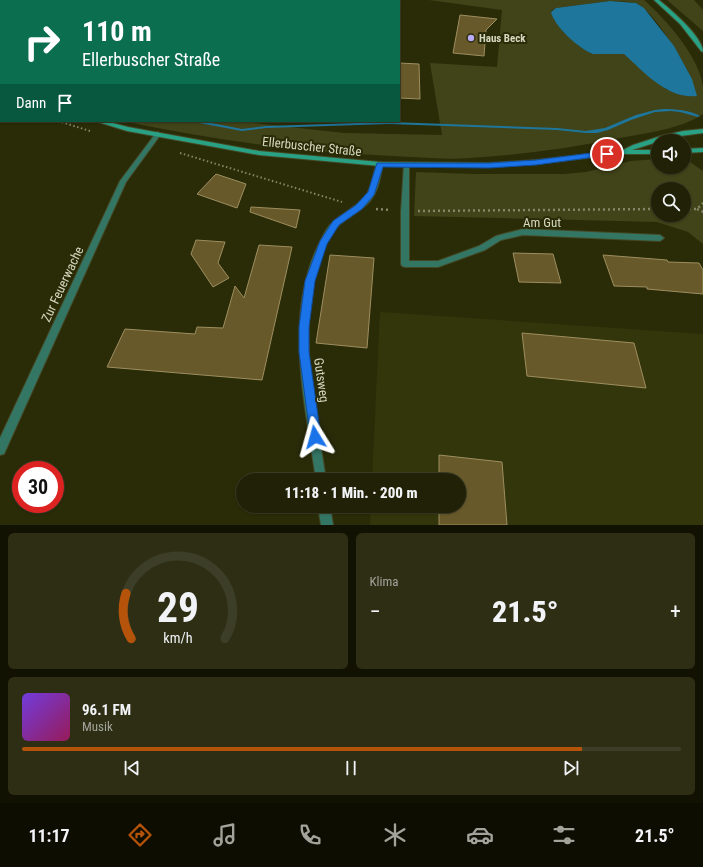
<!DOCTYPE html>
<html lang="de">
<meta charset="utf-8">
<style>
:root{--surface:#202106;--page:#2d2e14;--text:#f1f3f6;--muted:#a2a39b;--line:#3d3e28;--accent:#b45309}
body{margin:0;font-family:"Roboto Condensed",sans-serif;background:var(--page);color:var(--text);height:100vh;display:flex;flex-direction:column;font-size:15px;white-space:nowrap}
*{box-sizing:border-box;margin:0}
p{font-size:13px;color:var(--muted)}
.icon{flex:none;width:22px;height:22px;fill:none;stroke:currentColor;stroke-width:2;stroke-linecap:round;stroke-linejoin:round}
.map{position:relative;height:525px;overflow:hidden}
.sheet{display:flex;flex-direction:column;gap:8px;padding:8px;background:#121203;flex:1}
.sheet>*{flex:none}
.guide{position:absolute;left:0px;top:0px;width:400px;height:122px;box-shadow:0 1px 3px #0004,0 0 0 1px var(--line);background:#0b6e4f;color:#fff;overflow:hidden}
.tools{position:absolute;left:651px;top:134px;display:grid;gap:8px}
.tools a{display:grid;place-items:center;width:40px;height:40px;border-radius:50%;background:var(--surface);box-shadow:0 1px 3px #0004,0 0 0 1px var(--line);font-size:20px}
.speed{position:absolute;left:12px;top:461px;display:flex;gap:8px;font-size:20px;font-weight:700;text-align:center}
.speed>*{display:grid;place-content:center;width:52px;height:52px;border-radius:50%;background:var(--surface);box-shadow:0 1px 3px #0004,0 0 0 1px var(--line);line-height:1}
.speed .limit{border:6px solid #d22;background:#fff;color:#111}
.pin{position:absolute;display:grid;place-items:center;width:34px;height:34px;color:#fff;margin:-17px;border:2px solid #fff;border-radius:50%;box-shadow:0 1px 4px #0007}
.me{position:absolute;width:44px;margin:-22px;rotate:352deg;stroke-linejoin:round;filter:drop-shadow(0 0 3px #0008)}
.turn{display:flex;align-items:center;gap:14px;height:84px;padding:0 16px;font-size:18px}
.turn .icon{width:52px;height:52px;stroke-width:2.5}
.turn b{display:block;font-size:28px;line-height:34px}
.then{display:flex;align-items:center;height:38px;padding:0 16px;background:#0003;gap:8px;font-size:15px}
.big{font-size:30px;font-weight:800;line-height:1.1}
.sheet .card{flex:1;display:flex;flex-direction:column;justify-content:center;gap:6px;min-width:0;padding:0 14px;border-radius:6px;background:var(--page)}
.sheet .dial{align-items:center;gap:0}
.dial svg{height:104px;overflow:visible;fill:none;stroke:var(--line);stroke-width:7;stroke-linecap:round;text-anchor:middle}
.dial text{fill:var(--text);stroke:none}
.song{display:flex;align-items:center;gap:12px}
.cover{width:48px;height:48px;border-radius:6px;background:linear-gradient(135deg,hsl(260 70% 55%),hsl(330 70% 35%))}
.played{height:4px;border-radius:2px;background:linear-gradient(90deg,var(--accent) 85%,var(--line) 85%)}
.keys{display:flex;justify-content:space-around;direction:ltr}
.heat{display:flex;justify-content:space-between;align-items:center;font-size:22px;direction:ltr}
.sheet .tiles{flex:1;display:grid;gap:8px;grid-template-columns:1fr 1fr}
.card:last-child{grid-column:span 2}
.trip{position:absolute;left:236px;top:473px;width:230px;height:40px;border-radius:20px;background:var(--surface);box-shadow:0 1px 3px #0004,0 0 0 1px var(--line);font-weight:800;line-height:40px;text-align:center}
.tab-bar{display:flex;height:64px;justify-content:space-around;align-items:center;background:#0d0d02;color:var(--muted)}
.tab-bar .icon{width:28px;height:28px}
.tab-bar .on{color:var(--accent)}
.tab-bar b{font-size:18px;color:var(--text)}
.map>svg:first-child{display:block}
.built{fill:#33360a}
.green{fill:#414418;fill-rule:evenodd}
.water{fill:#1f769c}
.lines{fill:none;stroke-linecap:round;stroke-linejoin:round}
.stream{fill:#1f769c;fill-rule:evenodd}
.building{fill:#68592b;stroke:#9d8e5f}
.street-casing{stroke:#454825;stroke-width:2}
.secondary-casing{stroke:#454825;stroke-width:2}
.path-far1{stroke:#838667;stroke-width:2;stroke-dasharray:1.5 2.5;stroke-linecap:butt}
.path{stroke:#838667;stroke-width:2.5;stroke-dasharray:2 3;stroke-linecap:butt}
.street{fill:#347664;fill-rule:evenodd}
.secondary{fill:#28a184;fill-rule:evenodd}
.route{fill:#1a73e8;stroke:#114b97}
.poi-dot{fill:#baaaf7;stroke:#2a2c08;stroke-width:1.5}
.labels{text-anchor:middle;stroke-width:4;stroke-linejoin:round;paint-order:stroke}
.far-poi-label{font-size:11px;font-weight:bold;fill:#d5d8bf;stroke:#2a2c08;text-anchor:start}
.street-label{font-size:13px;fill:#d5d8bf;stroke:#2a2c08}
</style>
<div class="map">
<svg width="703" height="525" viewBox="0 0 703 525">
<rect width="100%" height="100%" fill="#2a2c08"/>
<path class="built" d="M380 312 703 334V525H370L371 506H459V480H372Z"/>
<g class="green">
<path d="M45 0H277L44 1Z"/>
<path d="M429 0H644C666 19 699 57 703 86 703 95 703 105 703 114 681 129 646 133 620 138 571 148 520 155 470 158 444 160 418 157 392 156 302 152 211 140 123 121H235L344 133 442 135 430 63 497 67 502 10ZM610 1C618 2 628 1 635 3 653 8 683 62 692 79L667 90 624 54H593C580 50 553 25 551 11L556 8Z"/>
<path d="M667 0H694L703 10V31Z"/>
<path d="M657 159 658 167H684V161L690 162 703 171V244L688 232 657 222 414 216 416 172 474 174H564L586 172 631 161ZM658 189H684V215H658Z"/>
</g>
<path class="water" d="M610 1 636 3 644 8 674 46 692 79 697 96C667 99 645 73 624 54H593C580 50 553 25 551 12L556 8Z"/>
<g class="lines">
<g class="stream">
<rect x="72" y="0" width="4" height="1"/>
<path d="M663 109C675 109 690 110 700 116L698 117 680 112 671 111 655 112 631 120 608 130 597 133H586L557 130 389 124 266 128 242 131 194 122 192 121H201L242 129 266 126 389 122 557 128 586 131 605 128 636 115 655 110Z"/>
</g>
</g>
<g class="building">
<path d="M460 15 497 19 486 30 484 56 453 53Z"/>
<path d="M399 63 419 64 420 99 399 98Z"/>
<path d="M216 174 246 184 237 208 197 194Z"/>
<path d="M251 207 300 210 296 228 250 212Z"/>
<path d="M196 240 225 242 218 263 229 278 213 287 191 254Z"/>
<path d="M259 245 292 247 262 380 107 367 125 329 195 334 197 327 223 328 235 286 244 298Z"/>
<path d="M513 253 553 254 561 283 519 282Z"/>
<path d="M330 255 374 258 367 348 316 343Z"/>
<path d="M603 255 667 260 668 262 699 263 703 270V294L647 289V287L614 286Z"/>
<path d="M522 333 634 343 646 388 527 376Z"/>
<path d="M439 455 502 462 507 525H439V506H459V480H439Z"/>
</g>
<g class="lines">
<defs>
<g id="street">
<path d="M158 132 161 134 126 182 4 454 0 455V438L120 181 156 133Z"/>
<path d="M378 162H382L383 164C380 177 379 190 370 201 356 217 339 218 328 240 292 312 315 404 326 480H316C305 402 282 311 322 238 326 229 331 222 339 217 348 210 358 205 365 197 373 187 372 173 378 162Z"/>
<path d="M404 164H406L409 166V261H438L479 246 496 236 523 229 660 235 664 238 660 241 523 235 501 240 485 250 438 267H405L402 266 401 264V212Z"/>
<path d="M318 506H330L333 525H321Z"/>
</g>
<g id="secondary">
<path d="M654 0H659C670 9 703 37 703 52L701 51 680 24Z"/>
<rect x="0" y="90" width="1" height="4"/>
<path d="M95 121H105L128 127 259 151 380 162 489 163 536 160 623 150 633 145 661 136 683 131 703 129V133L673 137 632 150H658V154H621L536 164 489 167 380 166 259 155 127 131Z"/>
<path d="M703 148V152L684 153V149Z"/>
</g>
</defs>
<use href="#street" class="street-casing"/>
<use href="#secondary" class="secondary-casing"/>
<g class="path-far1">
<path d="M58 121 90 131"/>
<path d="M180 153 342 202"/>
</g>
<g class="path">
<path d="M376 209 391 210"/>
<path d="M684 209H697L703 203"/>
<path d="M697 209 703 212"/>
<path d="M418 211 658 209"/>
</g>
<use href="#street" class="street"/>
<use href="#secondary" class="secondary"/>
</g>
<path class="route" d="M607 151 611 154 610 155 536 165 489 168 383 167 374 195 362 209 339 225 327 244 315 281 309 327V352L321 437 319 442 315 443 311 442 299 352V327L305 281 320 241 333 221 356 205 368 192 377 163H489L536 160Z"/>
<circle class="poi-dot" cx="471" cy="38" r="4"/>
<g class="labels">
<g class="far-poi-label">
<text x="479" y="42">Haus Beck</text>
</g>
<g class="street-label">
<text transform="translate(312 146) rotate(6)" y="5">Ellerbuscher Straße</text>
<text x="542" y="227">Am Gut</text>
<text transform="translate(62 284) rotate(-65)" y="5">Zur Feuerwache</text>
<text transform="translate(322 380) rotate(82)" y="5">Gutsweg</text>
</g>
</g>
</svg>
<div class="tools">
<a><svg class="icon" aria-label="sound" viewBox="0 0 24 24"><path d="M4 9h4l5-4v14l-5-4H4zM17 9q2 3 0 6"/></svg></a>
<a><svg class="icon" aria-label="search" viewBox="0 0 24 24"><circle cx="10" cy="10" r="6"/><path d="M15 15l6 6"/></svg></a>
</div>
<div class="speed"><div class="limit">30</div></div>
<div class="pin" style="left:607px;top:154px;background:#d93025"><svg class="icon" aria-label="arrive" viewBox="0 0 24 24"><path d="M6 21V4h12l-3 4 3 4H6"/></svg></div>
<svg class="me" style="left:315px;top:437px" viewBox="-20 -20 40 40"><path d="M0-17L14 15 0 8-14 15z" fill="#1a73e8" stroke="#fff" stroke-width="4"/></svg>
<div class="trip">11:18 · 1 Min. · 200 m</div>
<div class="guide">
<div class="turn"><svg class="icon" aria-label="right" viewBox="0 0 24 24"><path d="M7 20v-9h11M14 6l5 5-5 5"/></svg><div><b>110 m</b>Ellerbuscher Straße</div></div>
<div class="then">Dann<svg class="icon" aria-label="arrive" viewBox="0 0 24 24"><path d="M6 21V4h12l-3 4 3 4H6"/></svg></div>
</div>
</div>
<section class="sheet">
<div class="tiles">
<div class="card dial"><svg viewBox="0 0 100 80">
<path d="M14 69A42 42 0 1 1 86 69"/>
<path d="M14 69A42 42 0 0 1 10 34" stroke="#b45309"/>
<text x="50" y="56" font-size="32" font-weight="700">29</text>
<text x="50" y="72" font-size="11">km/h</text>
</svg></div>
<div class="card"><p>Klima</p>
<div class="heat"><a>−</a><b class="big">21.5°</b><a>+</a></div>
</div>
<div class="card">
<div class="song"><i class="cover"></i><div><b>96.1 FM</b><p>Musik</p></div></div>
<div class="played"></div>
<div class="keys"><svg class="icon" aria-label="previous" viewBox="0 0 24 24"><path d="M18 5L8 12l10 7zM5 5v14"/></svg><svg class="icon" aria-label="pause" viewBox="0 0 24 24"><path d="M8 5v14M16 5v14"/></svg><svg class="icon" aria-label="next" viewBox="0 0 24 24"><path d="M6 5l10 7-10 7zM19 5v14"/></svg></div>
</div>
</div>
</section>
<nav class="tab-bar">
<b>11:17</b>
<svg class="icon on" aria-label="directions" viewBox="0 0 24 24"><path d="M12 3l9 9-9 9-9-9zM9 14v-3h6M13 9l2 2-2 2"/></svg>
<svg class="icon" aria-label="music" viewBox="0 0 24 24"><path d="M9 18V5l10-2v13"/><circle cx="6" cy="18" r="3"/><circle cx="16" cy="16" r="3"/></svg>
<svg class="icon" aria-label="phone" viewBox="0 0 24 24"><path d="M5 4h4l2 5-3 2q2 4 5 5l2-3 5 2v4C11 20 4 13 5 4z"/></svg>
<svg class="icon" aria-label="climate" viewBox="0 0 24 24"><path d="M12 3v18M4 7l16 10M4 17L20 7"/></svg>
<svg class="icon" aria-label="car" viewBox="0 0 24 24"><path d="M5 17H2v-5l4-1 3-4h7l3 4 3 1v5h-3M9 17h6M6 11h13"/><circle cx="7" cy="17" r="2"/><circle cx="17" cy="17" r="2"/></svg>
<svg class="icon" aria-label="filters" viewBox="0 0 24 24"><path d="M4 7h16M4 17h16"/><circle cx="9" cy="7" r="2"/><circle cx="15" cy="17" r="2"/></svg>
<b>21.5°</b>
</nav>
